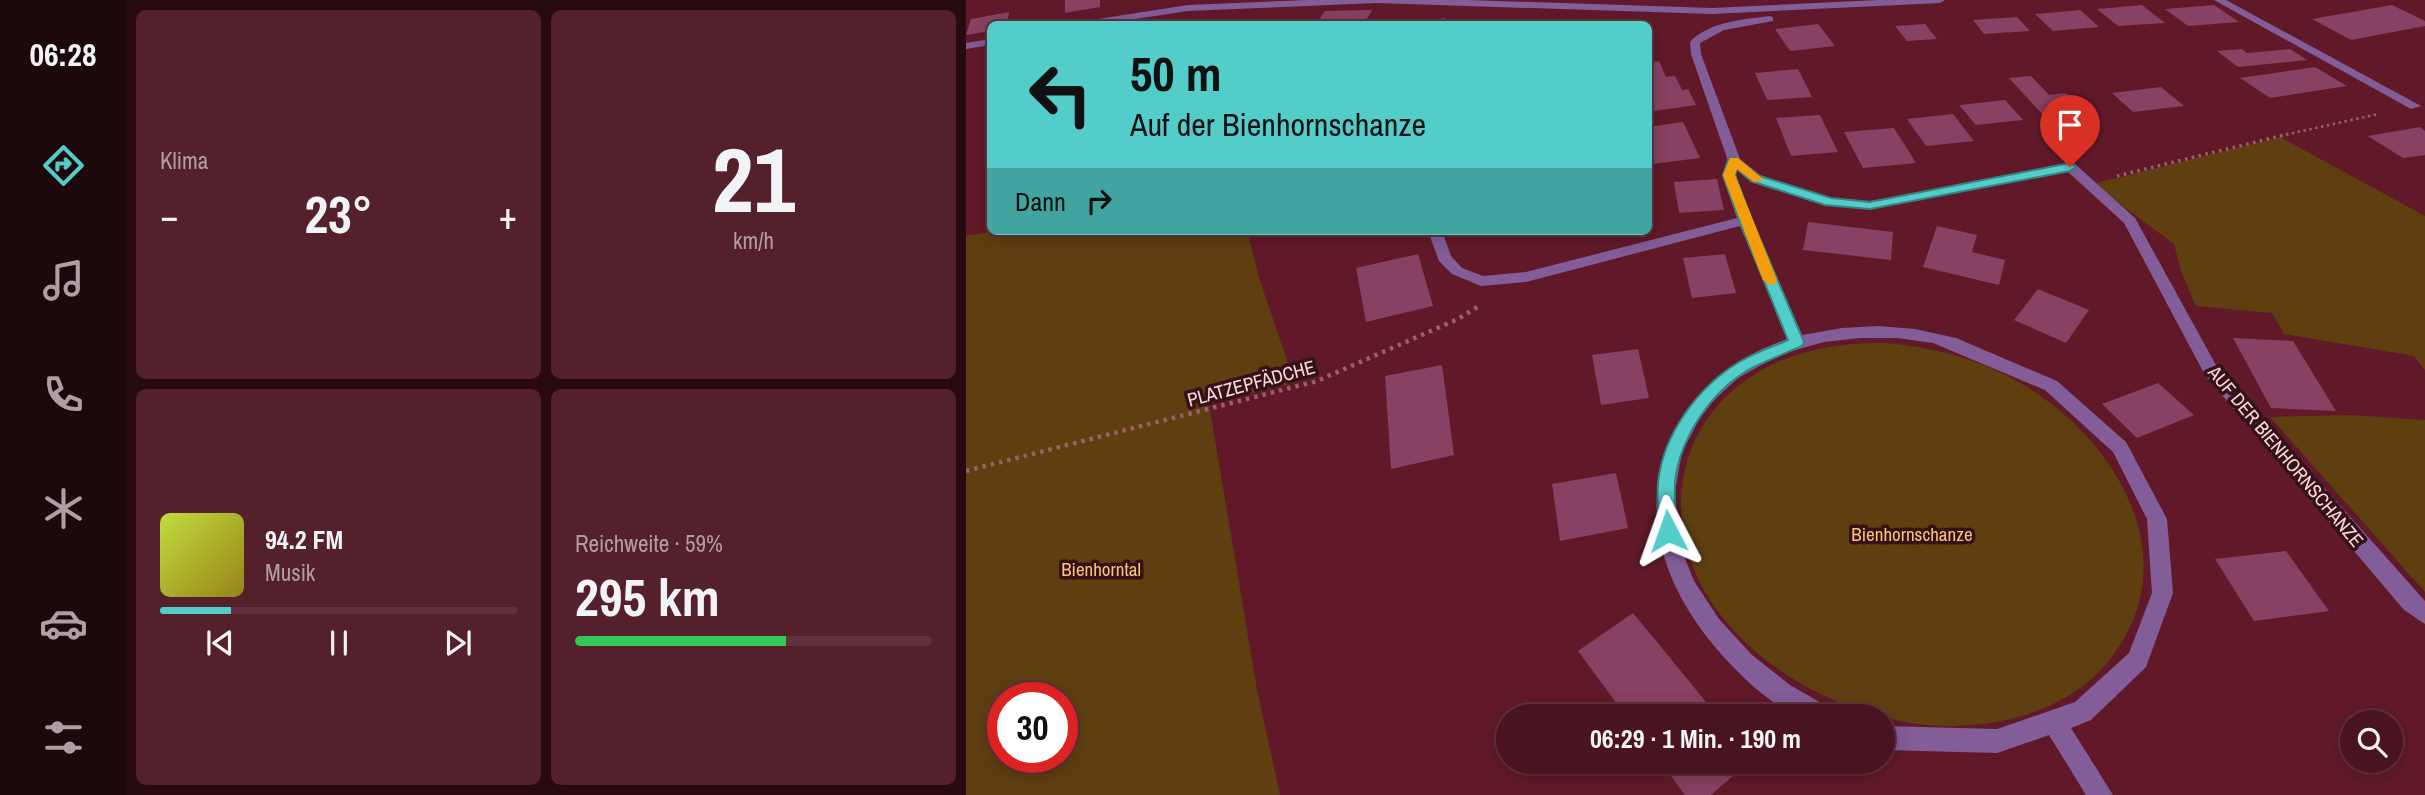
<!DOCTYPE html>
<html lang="de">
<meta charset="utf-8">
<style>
:root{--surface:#49131f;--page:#53202c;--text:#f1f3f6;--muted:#b19ea4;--line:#61323d;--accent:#53cdc9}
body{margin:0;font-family:"Archivo Narrow",sans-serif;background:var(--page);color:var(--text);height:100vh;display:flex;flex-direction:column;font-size:26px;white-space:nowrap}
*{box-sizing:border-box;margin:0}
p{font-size:23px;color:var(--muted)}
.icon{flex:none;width:38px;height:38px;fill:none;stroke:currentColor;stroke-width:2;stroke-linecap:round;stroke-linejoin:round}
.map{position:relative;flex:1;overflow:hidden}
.panel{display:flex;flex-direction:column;gap:10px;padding:10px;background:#280a11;width:840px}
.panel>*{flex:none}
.guide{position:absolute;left:21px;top:21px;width:665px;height:214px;border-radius:10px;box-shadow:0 4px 18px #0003,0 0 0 2px var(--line);background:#53cdc9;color:#111;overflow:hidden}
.tools{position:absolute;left:1374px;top:710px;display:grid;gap:14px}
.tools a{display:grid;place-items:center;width:63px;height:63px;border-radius:50%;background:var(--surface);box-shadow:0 4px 18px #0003,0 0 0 2px var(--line);font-size:35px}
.speed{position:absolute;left:21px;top:682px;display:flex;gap:14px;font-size:35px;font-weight:700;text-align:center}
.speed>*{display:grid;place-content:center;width:91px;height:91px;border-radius:50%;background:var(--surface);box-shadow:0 4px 18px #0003,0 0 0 2px var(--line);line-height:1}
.speed .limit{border:10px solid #d22;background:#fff;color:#111}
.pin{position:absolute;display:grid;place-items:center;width:60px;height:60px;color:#fff;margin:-72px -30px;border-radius:50% 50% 50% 0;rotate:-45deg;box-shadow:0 0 7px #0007}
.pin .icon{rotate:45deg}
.me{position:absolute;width:77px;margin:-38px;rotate:356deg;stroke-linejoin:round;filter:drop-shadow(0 0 5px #0008)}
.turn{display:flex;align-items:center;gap:24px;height:147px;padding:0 28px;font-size:32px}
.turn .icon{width:91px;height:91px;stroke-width:2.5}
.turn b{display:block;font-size:49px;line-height:60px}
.then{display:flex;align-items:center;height:66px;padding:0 28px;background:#0003;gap:14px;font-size:26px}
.big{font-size:52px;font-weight:700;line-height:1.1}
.panel .card{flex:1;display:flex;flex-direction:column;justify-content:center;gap:10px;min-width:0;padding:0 24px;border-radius:10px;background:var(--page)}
.panel .dial{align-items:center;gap:0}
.dial b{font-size:91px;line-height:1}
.song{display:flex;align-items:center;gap:21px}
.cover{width:84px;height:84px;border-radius:10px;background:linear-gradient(135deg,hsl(70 70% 55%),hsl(50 70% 35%))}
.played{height:7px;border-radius:4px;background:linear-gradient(90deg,var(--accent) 20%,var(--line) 20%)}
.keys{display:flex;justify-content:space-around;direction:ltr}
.heat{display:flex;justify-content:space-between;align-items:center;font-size:38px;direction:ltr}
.charge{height:10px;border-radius:5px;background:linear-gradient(90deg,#34c759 59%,var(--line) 0)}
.panel .tiles{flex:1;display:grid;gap:10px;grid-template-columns:repeat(2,1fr)}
.trip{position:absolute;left:530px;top:704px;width:399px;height:70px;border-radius:35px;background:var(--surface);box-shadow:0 4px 18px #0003,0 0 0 2px var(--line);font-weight:700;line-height:70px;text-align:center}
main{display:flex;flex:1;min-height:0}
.tab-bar{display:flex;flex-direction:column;width:126px;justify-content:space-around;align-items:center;background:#1d080c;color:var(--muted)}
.tab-bar .icon{width:49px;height:49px}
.tab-bar .current{color:var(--accent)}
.tab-bar b{font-size:32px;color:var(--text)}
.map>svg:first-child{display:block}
.green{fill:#5f3f10;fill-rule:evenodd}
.building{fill:#874162}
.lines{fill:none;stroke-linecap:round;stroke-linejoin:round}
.path-far2{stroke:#9a5f6a;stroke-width:2.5;stroke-dasharray:2.5 3.5;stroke-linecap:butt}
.path-far1{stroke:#9a5f6a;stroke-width:3.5;stroke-dasharray:2.5 4.5;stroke-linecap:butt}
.path{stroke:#9a5f6a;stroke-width:4.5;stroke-dasharray:3.5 5;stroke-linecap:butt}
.service{fill:#825d98;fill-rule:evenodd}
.minor{fill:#825d98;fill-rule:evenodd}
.route{fill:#53cdc9;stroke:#368583;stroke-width:2}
.slow{fill:#f59e0b}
.labels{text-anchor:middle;stroke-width:7;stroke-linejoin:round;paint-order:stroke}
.street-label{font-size:19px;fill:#fcd7da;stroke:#331318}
.park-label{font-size:19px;fill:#fec378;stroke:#331318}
</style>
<main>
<nav class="tab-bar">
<b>06:28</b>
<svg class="icon current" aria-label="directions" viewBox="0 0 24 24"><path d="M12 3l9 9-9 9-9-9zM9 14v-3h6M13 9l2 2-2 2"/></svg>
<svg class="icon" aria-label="music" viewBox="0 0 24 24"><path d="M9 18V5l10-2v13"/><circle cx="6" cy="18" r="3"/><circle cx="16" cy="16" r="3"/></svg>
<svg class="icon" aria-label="phone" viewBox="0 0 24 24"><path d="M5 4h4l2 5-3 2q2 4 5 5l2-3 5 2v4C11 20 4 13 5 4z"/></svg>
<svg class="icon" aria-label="climate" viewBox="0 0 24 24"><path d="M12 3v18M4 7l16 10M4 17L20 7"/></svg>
<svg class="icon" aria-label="car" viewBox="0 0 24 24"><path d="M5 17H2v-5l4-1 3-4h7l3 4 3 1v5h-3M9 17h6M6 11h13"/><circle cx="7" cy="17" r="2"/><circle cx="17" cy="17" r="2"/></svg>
<svg class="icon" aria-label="filters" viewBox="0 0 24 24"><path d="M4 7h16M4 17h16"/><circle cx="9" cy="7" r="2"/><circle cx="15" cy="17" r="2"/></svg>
</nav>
<section class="panel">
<div class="tiles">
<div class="card"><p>Klima</p>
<div class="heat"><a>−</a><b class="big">23°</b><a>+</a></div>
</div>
<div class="card dial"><b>21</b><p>km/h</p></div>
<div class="card">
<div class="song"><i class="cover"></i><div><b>94.2 FM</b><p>Musik</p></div></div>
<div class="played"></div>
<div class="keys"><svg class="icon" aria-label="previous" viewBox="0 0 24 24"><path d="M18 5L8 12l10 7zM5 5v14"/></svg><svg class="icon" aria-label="pause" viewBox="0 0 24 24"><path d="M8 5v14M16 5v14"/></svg><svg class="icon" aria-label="next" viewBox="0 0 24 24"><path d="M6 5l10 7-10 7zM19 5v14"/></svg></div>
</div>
<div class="card"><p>Reichweite · 59%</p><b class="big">295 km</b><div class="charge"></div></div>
</div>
</section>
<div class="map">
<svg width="1459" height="795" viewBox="0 0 1459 795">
<rect width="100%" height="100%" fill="#611929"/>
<g class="green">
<path d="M1314 137 1459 216V370L1448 356 1318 334 1306 313 1230 306 1215 271 1208 244 1127 184Z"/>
<path d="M29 231H281L294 281 329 383 243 404 291 690 314 795H0V236ZM96 698V758H37V698Z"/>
<path d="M919 343C964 347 1007 357 1047 379 1149 434 1227 561 1140 664 1104 707 1044 725 989 726 869 728 711 635 715 499 717 458 734 420 764 393 807 354 863 342 919 343Z"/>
<path d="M1384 415 1459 420V592L1304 417Z"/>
</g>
<g class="building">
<path d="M99 0H134V7L99 13Z"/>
<path d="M1176 5 1199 23 1152 26 1131 9Z"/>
<path d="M1248 5 1273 22 1222 26 1199 9Z"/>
<path d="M1426 5 1459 21V26L1385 40 1346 19Z"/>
<path d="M406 10 398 24H350L359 11Z"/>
<path d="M1114 10 1133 27 1087 31 1069 14Z"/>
<path d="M43 12 41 24H24V31L0 35 5 19Z"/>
<path d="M1051 17 1064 31 1018 34 1007 20Z"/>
<path d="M479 18 482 24H445V23Z"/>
<path d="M852 24 869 46 824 51 809 29Z"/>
<path d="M959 24 971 39 941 41 929 26Z"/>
<path d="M1276 49 1281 53 1324 49 1341 60 1272 67 1251 51Z"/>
<path d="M693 61 700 77 709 76 716 90 722 89 730 105 682 112V63Z"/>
<path d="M1349 67 1381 86 1304 98 1274 78Z"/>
<path d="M832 69 846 97 801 100 789 73Z"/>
<path d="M1065 76 1083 95 1100 93 1118 112 1078 116 1043 78Z"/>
<path d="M1195 87 1218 106 1167 112 1146 93Z"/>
<path d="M1039 100 1057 120 1010 125 993 105Z"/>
<path d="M987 114 1008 141 960 146 941 119Z"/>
<path d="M854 115 872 152 825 156 810 118Z"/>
<path d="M717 122 734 158 686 164 682 157V127Z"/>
<path d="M1454 127 1459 131V155L1437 158 1402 136Z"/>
<path d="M928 128 950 163 897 168 878 132Z"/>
<path d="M751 179 758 210 713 213 708 182Z"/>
<path d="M842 222 927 232 925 260 837 250Z"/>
<path d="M971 226 1011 235 1006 252 1039 260 1033 285 957 267Z"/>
<path d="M452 254 467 306 400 322 390 268Z"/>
<path d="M759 254 770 293 726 298 717 258Z"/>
<path d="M1072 289 1123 310 1100 343 1048 320Z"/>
<path d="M1267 338 1327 341 1370 411 1305 408Z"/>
<path d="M672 349 683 398 635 405 626 355Z"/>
<path d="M476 365 488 455 425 469 419 376Z"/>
<path d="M1192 383 1228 415 1171 438 1136 404Z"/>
<path d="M650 473 662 528 594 541 586 484Z"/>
<path d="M1320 551 1363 611 1288 621 1249 559Z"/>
<path d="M667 613 723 681 751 716H660L612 651Z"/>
<path d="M694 761H784L745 795H719Z"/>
</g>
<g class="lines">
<path class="path-far2" d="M1314 136 1412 114"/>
<path class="path-far1" d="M1151 176 1322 134"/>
<path class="path" d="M0 471 351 381 492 319 513 306"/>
<path class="service" d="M1248 0H1260L1455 106 1445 109Z"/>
<g class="minor">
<path d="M341 0H501L746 8 913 0H979L974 3 746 14 411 3 222 11 136 24H114L119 21 222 5Z"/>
<path d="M803 16 807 17V21L758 30 734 43 735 54 774 159 795 176 864 198 904 201 1109 164 1169 218 1251 367 1459 601V624L1438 610 1239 375 1158 223 1101 171 904 209 858 205 785 182 771 170 770 175 786 220 836 335 876 328 912 326 949 329 990 338 1091 381 1160 442 1201 519 1207 593 1180 667 1125 720 1105 728 1147 795H1120L1083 735 1031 753 917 750V726L1031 729 1109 702 1163 653 1186 593 1181 519 1147 452 1079 390 967 343 931 338H894L858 342 815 354 772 378 748 400 737 412 716 452 708 497 713 543 728 581 753 619 786 655 824 685 864 708 868 716C857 716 841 719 831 715 802 703 776 677 756 655 698 590 667 507 712 426 736 382 774 355 822 339L774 226 560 282 515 286 486 274 473 261 462 231H476L485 256 496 268 517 276 560 272 771 218 756 175 762 161 725 54 724 42C744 21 776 20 803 16Z"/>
<path d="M24 39V45L0 49V43Z"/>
</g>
</g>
<path class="route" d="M768 157 794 176 865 198 904 202 1104 163 1110 167 1104 171 904 209 859 205 785 181 771 169 769 175 786 220 838 342 836 346C820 353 802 360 786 368 746 390 714 437 709 482 708 498 710 515 711 531L708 537 702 539 695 537 693 531C692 515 691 499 692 483 697 434 732 387 773 362 788 353 806 347 822 340L773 220 757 175 762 160Z"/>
<path class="slow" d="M764 158H772L798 180 788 182 771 169 769 175 811 280 809 284 804 285 797 280 757 175Z"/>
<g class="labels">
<g class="street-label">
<text transform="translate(285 383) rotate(-15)" y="7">PLATZEPFÄDCHE</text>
<text transform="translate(1320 456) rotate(50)" y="7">AUF DER BIENHORNSCHANZE</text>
</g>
<g class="park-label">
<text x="946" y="541">Bienhornschanze</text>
<text x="135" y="576">Bienhorntal</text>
</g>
</g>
</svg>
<div class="tools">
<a><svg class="icon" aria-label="search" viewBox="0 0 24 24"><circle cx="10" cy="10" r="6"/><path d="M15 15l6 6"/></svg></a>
</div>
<div class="speed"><div class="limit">30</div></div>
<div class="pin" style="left:1104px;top:167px;background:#d93025"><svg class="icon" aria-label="arrive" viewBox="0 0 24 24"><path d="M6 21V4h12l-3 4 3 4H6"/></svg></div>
<svg class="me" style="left:702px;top:531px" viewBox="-20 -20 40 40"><path d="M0-17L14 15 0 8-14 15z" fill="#53cdc9" stroke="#fff" stroke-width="4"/></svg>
<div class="trip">06:29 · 1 Min. · 190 m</div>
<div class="guide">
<div class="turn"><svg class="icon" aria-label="left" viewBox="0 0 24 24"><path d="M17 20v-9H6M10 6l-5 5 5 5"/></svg><div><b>50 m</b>Auf der Bienhornschanze</div></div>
<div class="then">Dann<svg class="icon" aria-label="right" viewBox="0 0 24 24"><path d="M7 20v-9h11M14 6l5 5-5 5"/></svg></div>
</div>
</div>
</main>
